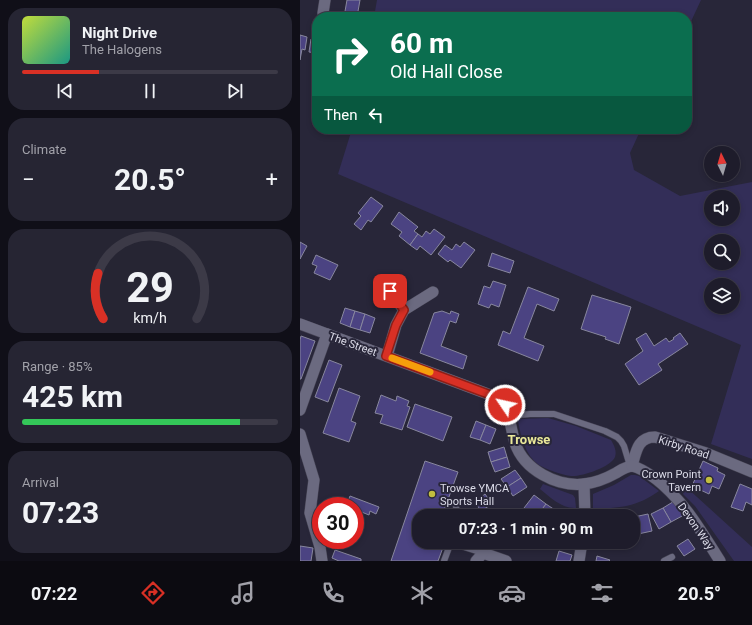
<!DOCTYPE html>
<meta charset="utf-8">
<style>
:root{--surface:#1e1c2b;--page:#262533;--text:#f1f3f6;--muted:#a1a1a9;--line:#3c3a47;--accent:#d93025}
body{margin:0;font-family:Roboto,sans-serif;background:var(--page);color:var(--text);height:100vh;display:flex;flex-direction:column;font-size:15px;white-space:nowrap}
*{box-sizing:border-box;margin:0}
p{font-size:13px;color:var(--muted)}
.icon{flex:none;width:22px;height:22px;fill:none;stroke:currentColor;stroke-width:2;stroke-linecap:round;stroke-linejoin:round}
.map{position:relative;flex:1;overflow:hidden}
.panel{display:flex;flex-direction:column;gap:8px;padding:8px;background:#100f18;width:300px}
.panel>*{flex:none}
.top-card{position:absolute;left:12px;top:12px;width:380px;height:122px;border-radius:16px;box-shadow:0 2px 6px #0003,0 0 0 1px var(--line);background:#0b6e4f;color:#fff;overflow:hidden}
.needle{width:26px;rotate:355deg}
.fabs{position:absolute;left:404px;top:146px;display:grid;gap:8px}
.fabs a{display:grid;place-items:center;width:36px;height:36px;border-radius:50%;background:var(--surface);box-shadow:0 2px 6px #0003,0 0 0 1px var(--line);font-size:20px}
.speed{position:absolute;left:12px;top:497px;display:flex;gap:8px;font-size:20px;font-weight:700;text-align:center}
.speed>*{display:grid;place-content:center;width:52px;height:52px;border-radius:50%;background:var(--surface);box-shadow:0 2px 6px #0003,0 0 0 1px var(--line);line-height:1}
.speed .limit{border:6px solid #d22;background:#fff;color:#111}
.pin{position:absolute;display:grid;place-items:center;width:34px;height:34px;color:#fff;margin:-17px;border-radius:8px;box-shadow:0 2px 6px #0006}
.me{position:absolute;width:44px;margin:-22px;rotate:304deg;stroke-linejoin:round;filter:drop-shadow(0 0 3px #0008)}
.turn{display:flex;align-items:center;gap:14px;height:84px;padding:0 12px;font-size:18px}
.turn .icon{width:52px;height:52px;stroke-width:2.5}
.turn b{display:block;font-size:28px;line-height:34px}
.then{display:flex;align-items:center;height:38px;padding:0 12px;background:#0003;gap:8px;font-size:15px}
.big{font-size:30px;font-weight:700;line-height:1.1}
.panel .widget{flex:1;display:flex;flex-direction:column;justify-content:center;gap:6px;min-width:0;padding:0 14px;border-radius:16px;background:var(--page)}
.panel .dial{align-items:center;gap:0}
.dial svg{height:104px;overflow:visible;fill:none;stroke:var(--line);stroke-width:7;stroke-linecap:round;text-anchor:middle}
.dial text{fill:var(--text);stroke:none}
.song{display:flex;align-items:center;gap:12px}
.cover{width:48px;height:48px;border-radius:6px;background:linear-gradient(135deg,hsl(70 70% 55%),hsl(170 70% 35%))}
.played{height:4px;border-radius:2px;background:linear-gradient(90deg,var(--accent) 30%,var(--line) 30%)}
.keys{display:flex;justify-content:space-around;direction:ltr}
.heat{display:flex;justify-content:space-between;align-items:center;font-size:22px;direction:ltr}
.charge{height:6px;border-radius:3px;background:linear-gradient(90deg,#34c759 85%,var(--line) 0)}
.trip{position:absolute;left:112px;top:509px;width:228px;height:40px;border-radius:16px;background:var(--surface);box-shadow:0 2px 6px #0003,0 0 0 1px var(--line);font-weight:700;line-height:40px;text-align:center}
.menu{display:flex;height:64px;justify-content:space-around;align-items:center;background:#0c0b11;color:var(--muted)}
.menu .icon{width:28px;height:28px}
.menu .active{color:var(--accent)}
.menu b{font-size:18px;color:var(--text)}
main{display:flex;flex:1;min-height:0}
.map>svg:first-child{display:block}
.green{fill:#332e58;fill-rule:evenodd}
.building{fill:#4b4382;stroke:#88879e}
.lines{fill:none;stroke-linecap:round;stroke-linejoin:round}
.service-casing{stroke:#464454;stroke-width:7}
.minor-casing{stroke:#464454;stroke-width:12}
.service{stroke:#6b6a80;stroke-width:6}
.minor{stroke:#6b6a80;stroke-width:11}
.route-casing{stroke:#8d1f18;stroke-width:10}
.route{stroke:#d93025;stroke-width:7}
.slow{stroke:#f59e0b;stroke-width:7}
.poi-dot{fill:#c2bd3f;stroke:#282639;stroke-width:1.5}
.labels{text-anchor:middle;stroke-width:4;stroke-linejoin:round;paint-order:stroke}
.street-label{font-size:11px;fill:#dbdbe8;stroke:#282639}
.poi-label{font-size:11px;fill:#dbdbe8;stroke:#282639;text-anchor:end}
.quarter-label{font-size:13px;font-weight:bold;fill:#eae899;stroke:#282639}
</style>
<main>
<section class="panel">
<div class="widget">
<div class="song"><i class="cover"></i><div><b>Night Drive</b><p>The Halogens</p></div></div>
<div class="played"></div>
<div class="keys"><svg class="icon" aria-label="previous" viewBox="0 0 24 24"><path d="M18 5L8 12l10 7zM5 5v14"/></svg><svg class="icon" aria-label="pause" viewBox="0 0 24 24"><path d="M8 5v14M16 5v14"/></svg><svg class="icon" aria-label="next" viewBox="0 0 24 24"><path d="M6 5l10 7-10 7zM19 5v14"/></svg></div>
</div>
<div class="widget"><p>Climate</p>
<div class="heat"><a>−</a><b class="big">20.5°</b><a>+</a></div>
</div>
<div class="widget dial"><svg viewBox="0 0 100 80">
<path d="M14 69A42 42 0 1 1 86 69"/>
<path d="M14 69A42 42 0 0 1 10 34" stroke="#d93025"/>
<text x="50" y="56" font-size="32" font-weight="700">29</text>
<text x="50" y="72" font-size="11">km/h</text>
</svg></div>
<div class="widget"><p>Range · 85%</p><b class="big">425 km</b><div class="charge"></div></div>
<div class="widget"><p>Arrival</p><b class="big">07:23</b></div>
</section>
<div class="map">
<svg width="452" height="561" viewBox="0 0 452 561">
<rect width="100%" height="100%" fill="#282639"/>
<g class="green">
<path d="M77 0H401L387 30V17H74Z"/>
<path d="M52 129H341L330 153 334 170 380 196 452 182V459L411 444 441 345 38 174ZM411 197H433V219H411ZM411 241H433V263H411ZM411 285H433V307H411Z"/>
<path d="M248 418 276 426 311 440C314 445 317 451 315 457 311 467 281 477 271 476 263 475 245 469 239 465 225 455 221 437 218 421L220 419Z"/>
<path d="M331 475H335L339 476 359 491C337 507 319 508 293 509V494L314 485Z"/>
<path d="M243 484 273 495 275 498 276 508C262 509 250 497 240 489Z"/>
<path d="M386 487 452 547V561H434L395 506 383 494Z"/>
</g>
<g class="building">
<path d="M47 0H60L57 17H44Z"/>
<path d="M0 35 7 37 5 50 2 49 0 60Z"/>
<path d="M11 39 17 40V53L9 52Z"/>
<path d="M71 197 83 206 71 222 68 220 61 230 54 224 61 216 58 213Z"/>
<path d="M99 212 118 227 114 231 118 234 110 245 99 236 102 232 91 224Z"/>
<path d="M134 229 145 237 131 255 120 246 117 250 110 245 118 234 122 237 126 231 130 234Z"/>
<path d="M0 242 7 246 0 259Z"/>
<path d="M164 242 175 250 161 268 150 260 148 262 138 254 145 245 152 250 156 244 160 247Z"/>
<path d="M192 253 214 261 210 273 188 266Z"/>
<path d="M16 255 38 265 30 280 14 273 17 266 12 264Z"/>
<path d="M193 281 206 285 199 307 191 304 189 308 178 304 184 286 190 288Z"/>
<path d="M228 287 259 299 254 311 237 304 224 338 244 346 238 361 198 345 203 331 210 334Z"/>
<path d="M292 295 331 307 319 344 305 339 306 337 281 329Z"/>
<path d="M45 308 55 311 50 327 40 323Z"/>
<path d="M55 311 65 314 60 330 50 327Z"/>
<path d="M142 311 150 314 151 311 159 314 156 323 150 321 141 346 167 356 163 369 120 353 134 313Z"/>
<path d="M65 314 75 318 70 333 60 330Z"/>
<path d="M346 333 354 346 366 338 369 342 374 339 373 338 380 333 388 344 358 364 362 370 339 385 325 364 343 351 336 339Z"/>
<path d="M1 336 15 341 1 379H0V340Z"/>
<path d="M29 360 42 365 28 402 15 397Z"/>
<path d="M39 388 60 396 51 421 56 423 49 442 23 433Z"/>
<path d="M81 395 96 401 97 396 109 401 107 406 110 407 102 430 80 423 83 415 75 413Z"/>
<path d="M115 404 152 417 143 441 107 427Z"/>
<path d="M176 421 186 425 180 440 170 437Z"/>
<path d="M186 425 196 429 190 444 180 440Z"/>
<path d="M204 447 207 457 191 462 188 452Z"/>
<path d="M207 457 210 467 195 472 191 462Z"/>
<path d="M125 461 158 472 142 516H119V542H145L138 561H91Z"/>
<path d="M403 461 418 468 417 471 425 475 419 489 412 486 409 494 392 486Z"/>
<path d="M215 470 221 478 207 487 201 479Z"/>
<path d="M221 478 227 487 213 496 207 487Z"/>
<path d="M440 484 452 489V505L446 502 443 511 431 507Z"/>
<path d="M185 494 192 504 181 511 175 502Z"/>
<path d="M234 495 246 504 237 516H234L224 508Z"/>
<path d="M50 496 79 507 76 514 70 511 69 515 59 511 56 517 63 520 55 539V506H46Z"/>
<path d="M376 500 384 515 371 522 363 508Z"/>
<path d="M246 504 258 512 254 516H237Z"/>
<path d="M363 508 371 522 359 529 351 514Z"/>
<path d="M348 514 352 531 338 534 334 517Z"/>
<path d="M334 517 338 534 333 535V518Z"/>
<path d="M388 539 395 549 384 556 377 546Z"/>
<path d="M212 542H226L224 548 211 545Z"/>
<path d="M0 546 13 548 11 561H0Z"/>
<path d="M35 550 61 559V561H39L32 558Z"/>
<path d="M259 551 272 555 270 561H256Z"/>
<path d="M297 556 310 560 309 561H296Z"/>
</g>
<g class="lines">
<defs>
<g id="service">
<path d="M208 416 230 414H254L305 431 317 437 321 441 324 446 330 466"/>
<path d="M156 506 157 516"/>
<path d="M151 543 183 553"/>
<path d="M144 561 151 542"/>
<path d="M364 561 372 557"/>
</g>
<g id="minor">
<path d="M23 13 25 0"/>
<path d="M90 291 104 310"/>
<path d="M0 324 196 397C199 399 203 402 205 405 209 412 212 434 215 443 224 470 257 487 284 484 294 483 307 478 316 473 321 470 325 467 332 466"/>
<path d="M87 356 96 325 104 310 133 292"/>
<path d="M0 410 27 334"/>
<path d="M0 434 14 480 10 513 20 547 22 561"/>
<path d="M332 466C336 453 337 437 355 437L406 453 452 472"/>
<path d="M332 466C341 468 348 473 356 479 384 501 401 531 420 561"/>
<path d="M284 484 285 516"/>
<path d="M182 542 183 553 206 561"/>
<path d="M176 561 183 553"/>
<path d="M279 561 282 542"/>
</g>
</defs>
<use href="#service" class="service-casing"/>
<use href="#minor" class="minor-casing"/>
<use href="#service" class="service"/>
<use href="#minor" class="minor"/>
</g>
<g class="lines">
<defs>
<path id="route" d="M90 291 104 310 96 325 86 356 196 397 205 405"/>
</defs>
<use href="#route" class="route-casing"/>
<use href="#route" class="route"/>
<path class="slow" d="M92 358 130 372"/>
</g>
<g class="poi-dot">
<circle cx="409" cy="480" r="4"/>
<circle cx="132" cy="494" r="4"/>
</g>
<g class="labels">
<g class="street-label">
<text transform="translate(53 344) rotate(20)" y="4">The Street</text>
<text transform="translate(384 447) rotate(18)" y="4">Kirby Road</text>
<text transform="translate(396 526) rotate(55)" y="4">Devon Way</text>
</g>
<g class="poi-label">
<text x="401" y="478">Crown Point<tspan x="401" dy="13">Tavern</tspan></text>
<text x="140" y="492" text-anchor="start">Trowse YMCA<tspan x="140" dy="13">Sports Hall</tspan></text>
</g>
<g class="quarter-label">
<text x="229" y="444">Trowse</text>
</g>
</g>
</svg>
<div class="fabs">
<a><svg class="needle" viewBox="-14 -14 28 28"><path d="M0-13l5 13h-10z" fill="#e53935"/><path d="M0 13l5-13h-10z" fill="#a1a1a9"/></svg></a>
<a><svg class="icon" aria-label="sound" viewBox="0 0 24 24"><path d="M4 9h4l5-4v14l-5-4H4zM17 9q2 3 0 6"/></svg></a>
<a><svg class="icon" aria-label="search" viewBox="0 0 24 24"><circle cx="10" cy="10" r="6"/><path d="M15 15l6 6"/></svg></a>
<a><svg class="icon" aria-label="layers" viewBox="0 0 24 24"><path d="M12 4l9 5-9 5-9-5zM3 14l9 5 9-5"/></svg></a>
</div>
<div class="speed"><div class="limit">30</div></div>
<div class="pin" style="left:90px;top:291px;background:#d93025"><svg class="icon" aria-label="arrive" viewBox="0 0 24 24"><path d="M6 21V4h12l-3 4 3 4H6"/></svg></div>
<svg class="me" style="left:205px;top:405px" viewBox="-20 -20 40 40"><circle r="17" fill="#d93025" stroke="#fff" stroke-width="3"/><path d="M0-11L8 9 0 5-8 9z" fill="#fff"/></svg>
<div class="trip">07:23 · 1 min · 90 m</div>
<div class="top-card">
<div class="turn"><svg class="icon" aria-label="right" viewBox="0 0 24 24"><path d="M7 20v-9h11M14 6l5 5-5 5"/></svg><div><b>60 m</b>Old Hall Close</div></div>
<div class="then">Then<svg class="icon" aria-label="left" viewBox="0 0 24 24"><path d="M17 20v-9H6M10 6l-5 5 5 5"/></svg></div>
</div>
</div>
</main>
<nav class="menu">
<b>07:22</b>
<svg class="icon active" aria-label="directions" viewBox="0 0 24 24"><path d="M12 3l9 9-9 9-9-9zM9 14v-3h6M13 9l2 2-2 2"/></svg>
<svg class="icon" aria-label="music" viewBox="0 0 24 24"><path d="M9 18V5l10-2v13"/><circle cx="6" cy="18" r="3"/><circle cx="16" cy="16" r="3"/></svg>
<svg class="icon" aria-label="phone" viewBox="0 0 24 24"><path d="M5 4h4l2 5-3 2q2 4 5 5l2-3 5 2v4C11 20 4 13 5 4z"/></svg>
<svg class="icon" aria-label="climate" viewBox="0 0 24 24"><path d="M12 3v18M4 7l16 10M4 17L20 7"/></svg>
<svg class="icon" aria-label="car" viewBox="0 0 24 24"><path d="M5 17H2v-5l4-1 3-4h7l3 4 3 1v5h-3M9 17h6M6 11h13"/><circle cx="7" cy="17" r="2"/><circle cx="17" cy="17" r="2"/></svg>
<svg class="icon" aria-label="filters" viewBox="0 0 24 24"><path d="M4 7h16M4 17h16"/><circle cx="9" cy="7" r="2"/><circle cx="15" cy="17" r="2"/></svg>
<b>20.5°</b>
</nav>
